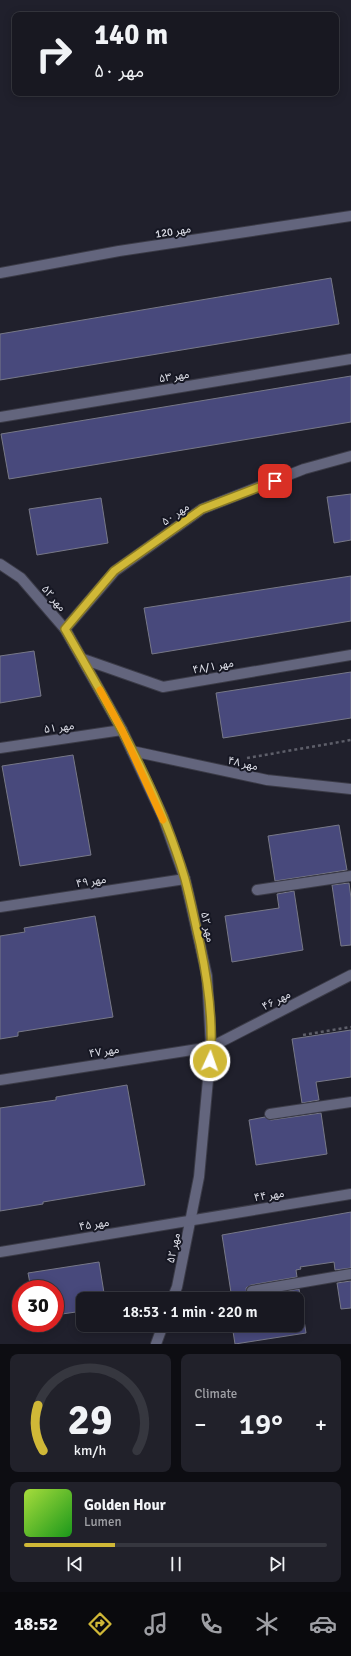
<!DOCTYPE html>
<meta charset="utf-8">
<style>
:root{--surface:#181821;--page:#21212a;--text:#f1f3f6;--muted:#9fa0a5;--line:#36373f;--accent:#d0b837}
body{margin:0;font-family:Signika,"Noto Sans Arabic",sans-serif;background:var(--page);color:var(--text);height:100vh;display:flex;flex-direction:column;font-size:15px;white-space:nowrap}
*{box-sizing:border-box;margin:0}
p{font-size:13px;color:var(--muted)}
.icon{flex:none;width:22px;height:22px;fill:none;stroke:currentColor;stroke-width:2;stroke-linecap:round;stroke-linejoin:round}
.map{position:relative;height:1344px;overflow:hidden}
.panel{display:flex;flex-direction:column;gap:10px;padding:10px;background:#0d0d12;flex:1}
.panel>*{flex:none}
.top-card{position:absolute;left:12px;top:12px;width:327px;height:84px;border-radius:8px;box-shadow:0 2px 10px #0003,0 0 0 1px var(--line);background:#181821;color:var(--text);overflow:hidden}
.speed{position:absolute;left:12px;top:1280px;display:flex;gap:8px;font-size:20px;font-weight:700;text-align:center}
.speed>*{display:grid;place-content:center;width:52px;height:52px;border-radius:50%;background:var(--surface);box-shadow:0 2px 10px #0003,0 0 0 1px var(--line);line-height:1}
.speed .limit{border:6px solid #d22;background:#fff;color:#111}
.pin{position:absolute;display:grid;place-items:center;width:34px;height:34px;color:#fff;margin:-17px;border-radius:8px;box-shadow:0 2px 6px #0006}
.me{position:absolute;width:44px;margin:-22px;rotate:3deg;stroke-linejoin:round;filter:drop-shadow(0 0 3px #0008)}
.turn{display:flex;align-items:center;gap:14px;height:84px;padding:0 16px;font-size:18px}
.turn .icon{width:52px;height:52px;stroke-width:2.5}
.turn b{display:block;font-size:28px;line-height:34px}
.big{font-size:30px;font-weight:600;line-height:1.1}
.panel .tile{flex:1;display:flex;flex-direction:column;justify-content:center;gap:6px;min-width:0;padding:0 14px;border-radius:8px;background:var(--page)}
.panel .dial{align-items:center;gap:0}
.dial svg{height:104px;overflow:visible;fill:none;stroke:var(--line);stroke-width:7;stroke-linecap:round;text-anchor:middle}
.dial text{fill:var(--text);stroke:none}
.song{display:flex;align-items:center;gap:12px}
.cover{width:48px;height:48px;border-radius:6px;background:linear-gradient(135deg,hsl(80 70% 55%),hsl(120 70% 35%))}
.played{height:4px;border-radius:2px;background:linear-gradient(90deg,var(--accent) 30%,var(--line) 30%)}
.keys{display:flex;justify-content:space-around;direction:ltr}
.heat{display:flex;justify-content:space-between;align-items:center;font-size:22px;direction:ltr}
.panel .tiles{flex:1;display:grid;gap:10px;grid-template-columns:1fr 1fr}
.tile:last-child{grid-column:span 2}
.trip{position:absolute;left:76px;top:1292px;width:228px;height:40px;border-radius:8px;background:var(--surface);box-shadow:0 2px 10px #0003,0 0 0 1px var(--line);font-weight:600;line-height:40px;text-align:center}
.dock{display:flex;height:64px;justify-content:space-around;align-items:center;background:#0a0a0d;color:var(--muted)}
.dock .icon{width:28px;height:28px}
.dock .active{color:var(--accent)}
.dock b{font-size:18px;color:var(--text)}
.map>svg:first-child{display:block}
.building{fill:#48497c;stroke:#777887}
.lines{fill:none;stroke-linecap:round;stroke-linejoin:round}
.minor-casing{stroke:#3b3b47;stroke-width:12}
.path{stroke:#5e5f6a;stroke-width:2.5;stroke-dasharray:3 3;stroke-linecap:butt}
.minor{stroke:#63657d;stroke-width:10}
.route-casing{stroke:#877824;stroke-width:10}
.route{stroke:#d0b837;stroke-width:7}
.slow{stroke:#f59e0b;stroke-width:7}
.labels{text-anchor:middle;stroke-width:4;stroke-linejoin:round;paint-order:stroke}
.street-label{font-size:11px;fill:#e1e2eb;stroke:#161723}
</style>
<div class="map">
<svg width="351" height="1344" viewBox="0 0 351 1344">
<rect width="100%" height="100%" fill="#20202c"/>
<g class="building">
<path d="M331 278 339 324 0 380V334Z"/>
<path d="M351 376V422L9 479 1 434Z"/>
<path d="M351 494V540L334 543 327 497Z"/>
<path d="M101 498 108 543 37 555 29 509Z"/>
<path d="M351 576V621L152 654 144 608Z"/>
<path d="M34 651 41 696 0 703V656Z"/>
<path d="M351 672V718L223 738 216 693Z"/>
<path d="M73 755 91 855 20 866 2 766Z"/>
<path d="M339 825 347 870 275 881 268 836Z"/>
<path d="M349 883 351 898V945L341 946 332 885Z"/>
<path d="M294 891 303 950 232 962 225 916 279 908 277 894Z"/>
<path d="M95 916 113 1017 18 1032V1036L0 1039V936L25 932 24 928Z"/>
<path d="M351 1030V1077L316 1082 319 1100 302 1103 292 1039Z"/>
<path d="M127 1085 145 1185 43 1202V1204L0 1211V1108L56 1100V1097Z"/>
<path d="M321 1113 327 1154 256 1165 249 1120 265 1117 271 1120Z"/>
<path d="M351 1212V1268L335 1270 334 1262 300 1267 301 1269 296 1270 297 1277 251 1285 246 1288 247 1295 253 1297 299 1289 306 1333 235 1344 232 1325H297V1299H230H232L222 1235Z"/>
<path d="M99 1262 105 1299H83V1311L55 1315V1289H31L28 1273Z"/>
<path d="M351 1281V1308L341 1309 337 1283Z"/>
</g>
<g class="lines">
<defs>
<g id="minor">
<path d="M0 273 119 251 351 216"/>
<path d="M0 417 351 359"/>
<path d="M0 564 21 578 65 629 122 730 163 817 185 879 191 905 207 976 211 1047 199 1177 177 1287 172 1299"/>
<path d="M65 629 115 571 202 509 304 469 351 456"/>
<path d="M83 659 163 687 351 655"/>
<path d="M0 748 122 730"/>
<path d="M132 751 267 780 351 789"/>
<path d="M257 890 351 876"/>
<path d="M0 907 185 879"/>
<path d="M0 1080 211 1047 351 975"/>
<path d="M270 1114 351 1102"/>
<path d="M0 1252 351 1194"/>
<path d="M252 1291 351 1274"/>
<path d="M156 1344 163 1325"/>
</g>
</defs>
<use href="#minor" class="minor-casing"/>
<g class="path">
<path d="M247 758 351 740"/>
<path d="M303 1035 351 1027"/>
</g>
<use href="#minor" class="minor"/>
</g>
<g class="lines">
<defs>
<path id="route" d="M210 1061C214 1023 208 982 200 944 195 923 191 901 185 879 159 790 111 709 65 629L114 571 202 509 275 481"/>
</defs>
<use href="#route" class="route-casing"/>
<use href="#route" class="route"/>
<path class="slow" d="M100 690 122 730 163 820"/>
</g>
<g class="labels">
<g class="street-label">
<text transform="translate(173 231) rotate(-9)" y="4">مهر 120</text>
<text transform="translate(174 376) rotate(-9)" y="4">مهر ۵۳</text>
<text transform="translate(175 514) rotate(-35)" y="4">مهر ۵۰</text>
<text transform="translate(54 598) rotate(49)" y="4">مهر ۵۲</text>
<text transform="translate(213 666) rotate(-10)" y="4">مهر ۴۸/۱</text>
<text transform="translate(59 727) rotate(-8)" y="4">مهر ۵۱</text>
<text transform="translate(243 763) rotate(12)" y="4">مهر ۴۸</text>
<text transform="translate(91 881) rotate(-9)" y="4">مهر ۴۹</text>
<text transform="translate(208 927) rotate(78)" y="4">مهر ۵۲</text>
<text transform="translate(276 1000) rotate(-27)" y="4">مهر ۴۶</text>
<text transform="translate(104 1051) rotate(-9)" y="4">مهر ۴۷</text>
<text transform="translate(269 1195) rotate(-9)" y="4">مهر ۴۴</text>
<text transform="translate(94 1224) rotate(-9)" y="4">مهر ۴۵</text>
<text transform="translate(173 1248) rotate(-78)" y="4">مهر ۵۲</text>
</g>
</g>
</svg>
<div class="speed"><div class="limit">30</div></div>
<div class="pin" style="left:275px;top:481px;background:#d93025"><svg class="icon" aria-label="arrive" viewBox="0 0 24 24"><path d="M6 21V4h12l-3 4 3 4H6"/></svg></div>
<svg class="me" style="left:210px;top:1061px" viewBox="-20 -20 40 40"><circle r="17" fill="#d0b837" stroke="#fff" stroke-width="3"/><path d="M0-11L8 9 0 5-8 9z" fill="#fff"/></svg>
<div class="trip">18:53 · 1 min · 220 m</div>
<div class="top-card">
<div class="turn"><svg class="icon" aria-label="right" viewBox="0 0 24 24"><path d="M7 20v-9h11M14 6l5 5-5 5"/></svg><div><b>140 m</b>مهر ۵۰</div></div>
</div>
</div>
<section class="panel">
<div class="tiles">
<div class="tile dial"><svg viewBox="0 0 100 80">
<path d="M14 69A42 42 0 1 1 86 69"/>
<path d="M14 69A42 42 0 0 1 10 34" stroke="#d0b837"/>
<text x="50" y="56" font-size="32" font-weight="700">29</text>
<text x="50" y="72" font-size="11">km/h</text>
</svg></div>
<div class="tile"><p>Climate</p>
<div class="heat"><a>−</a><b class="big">19°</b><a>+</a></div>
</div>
<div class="tile">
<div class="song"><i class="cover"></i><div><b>Golden Hour</b><p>Lumen</p></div></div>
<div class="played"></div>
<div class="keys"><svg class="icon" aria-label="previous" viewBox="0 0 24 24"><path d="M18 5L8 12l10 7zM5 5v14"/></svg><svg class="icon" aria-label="pause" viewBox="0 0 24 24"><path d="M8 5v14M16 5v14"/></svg><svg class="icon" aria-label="next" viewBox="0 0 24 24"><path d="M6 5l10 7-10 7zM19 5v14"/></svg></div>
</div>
</div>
</section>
<nav class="dock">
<b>18:52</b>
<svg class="icon active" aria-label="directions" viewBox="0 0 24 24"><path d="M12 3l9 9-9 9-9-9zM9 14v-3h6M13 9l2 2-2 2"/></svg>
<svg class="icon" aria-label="music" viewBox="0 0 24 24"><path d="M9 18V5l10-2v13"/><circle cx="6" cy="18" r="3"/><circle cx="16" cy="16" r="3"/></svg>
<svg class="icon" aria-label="phone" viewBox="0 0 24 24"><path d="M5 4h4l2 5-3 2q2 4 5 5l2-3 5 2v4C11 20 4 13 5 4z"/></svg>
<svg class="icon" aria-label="climate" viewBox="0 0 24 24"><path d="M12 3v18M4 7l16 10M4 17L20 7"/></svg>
<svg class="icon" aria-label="car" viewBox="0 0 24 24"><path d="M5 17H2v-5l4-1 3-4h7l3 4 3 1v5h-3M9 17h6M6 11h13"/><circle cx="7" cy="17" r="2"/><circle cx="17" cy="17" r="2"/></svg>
</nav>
